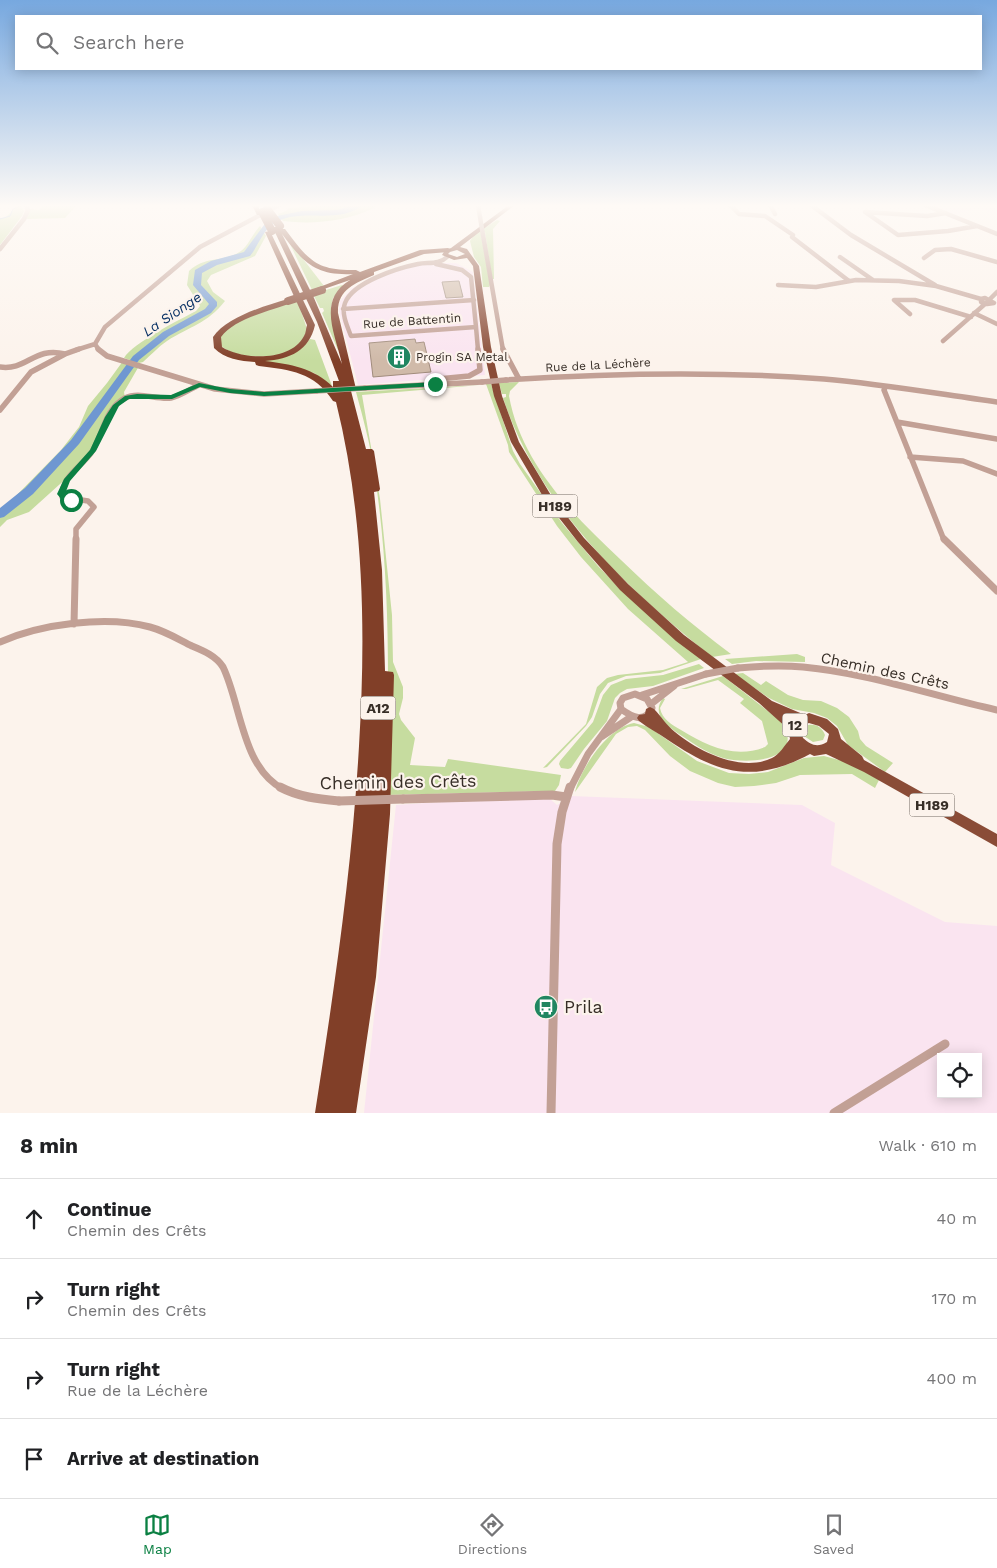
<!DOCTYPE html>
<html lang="en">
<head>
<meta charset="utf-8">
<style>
	:root { --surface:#fff; --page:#f6f6f6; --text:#202124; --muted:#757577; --line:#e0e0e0; --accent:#0b8043 }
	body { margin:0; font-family:"Work Sans",sans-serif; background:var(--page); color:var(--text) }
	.controls { position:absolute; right:15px; bottom:15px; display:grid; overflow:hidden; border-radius:0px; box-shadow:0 2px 12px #0003 }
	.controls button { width:45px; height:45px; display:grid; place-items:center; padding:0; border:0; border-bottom:1px solid var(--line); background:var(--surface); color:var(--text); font:25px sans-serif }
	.stop { position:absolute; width:15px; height:15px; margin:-11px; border:4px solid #0b8043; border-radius:50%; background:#fff }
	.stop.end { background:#0b8043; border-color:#fff; box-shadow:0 1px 5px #0008 }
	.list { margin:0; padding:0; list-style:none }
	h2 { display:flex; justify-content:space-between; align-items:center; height:65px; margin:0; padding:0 20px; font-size:21px }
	h2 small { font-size:16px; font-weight:400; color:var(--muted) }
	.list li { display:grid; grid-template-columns:32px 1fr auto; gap:15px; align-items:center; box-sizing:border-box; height:80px; padding:0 20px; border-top:1px solid var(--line) }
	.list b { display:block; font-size:19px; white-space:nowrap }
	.list p { margin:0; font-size:16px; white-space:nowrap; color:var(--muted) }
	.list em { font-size:16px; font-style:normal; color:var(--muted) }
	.icon { flex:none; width:28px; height:28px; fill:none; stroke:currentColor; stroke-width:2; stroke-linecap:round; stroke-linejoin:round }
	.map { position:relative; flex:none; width:997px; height:1113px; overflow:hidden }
	.search { position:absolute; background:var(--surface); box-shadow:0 2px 12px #0003; left:15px; right:15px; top:15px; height:55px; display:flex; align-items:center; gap:12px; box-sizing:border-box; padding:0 18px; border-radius:0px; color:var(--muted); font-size:19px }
	.sheet { height:385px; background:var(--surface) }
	nav { display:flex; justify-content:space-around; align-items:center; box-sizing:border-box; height:70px; border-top:1px solid var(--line); background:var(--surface); font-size:14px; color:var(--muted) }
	nav a { display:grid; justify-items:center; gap:2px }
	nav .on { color:var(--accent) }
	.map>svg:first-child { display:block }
</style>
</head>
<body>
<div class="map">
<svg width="997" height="1113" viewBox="0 0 997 1113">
	<rect width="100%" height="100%" fill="#fcf3ec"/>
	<path fill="#fae4f0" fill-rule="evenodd" d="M925,205H997V215L978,208L952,216Z
		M415,263H456L473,272L485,375L358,385L339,311L340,301L352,288Z
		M571,796L802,805L835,823L831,865L945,922L997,926V1113H364L396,805L470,800L550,799L557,805ZM941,1057H978V1094H941Z"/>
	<path fill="#c6dc9f" d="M44,205H77L65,218L24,219L29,209L39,210Z
		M339,205H376L374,208C346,221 314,225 283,221L278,214L286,211L289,208Z
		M17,206L22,207L24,211L22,216L0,245V218H5Z
		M497,220L500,221L493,229L494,279H492L485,232L481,234L490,285L489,287H483L481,267L474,257L470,241L475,234Z
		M260,226L266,236L255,256L211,275L207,281L213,292L225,301C207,324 190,326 167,341C158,347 151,355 143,362L139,363L124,358C133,343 179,320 196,311L200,306L187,285L189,271C206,255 224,263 241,251C249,245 253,233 260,226Z
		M289,242H290L324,286L312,290Z
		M342,285L344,286L333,298L331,308L341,350H338L322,313L324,311L323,308H320L313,294Z
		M297,299L307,329C306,332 305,337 303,340C286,369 199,356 223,332C241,314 273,308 297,299Z
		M310,339L315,340L332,386L314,373L245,360C267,359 294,355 310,339Z
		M123,361L139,366L124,392L125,398L116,405L95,447L70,475L29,512L7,520L0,527V509L8,504L61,450L79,427L88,406L107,383Z
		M519,382L510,391L509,396C521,463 573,515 621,560C656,594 692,625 731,654L712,657C625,587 539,506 503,398L506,397V394H502L499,383Z
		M486,384H491L513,451L520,464L562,523L598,566L620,589L701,659L660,673L626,676L608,683L600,694L592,717L586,726L547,767L543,768L586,724L597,687L607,678L618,675L663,670L688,662L628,609L581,557L557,526L509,452L508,445Z
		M480,385L362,395L380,499L392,615L393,662L403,687V698L399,714L401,720L415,738L410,765L445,767L448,759L455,760L561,775L559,785L555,791L386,795C389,686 391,577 374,470C370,443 363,418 356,392Z
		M797,654L805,657V662L756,661L732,664L725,659Z
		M699,664L704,668L653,686L627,689L620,693L615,698L607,721L584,749L571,768L568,769L561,768L559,764L560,761L593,722L603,695L611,685L626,679L663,675Z
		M743,673L761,685L766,681L788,695L803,700L821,701L837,708L849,717L858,731L860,739L866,746L893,763L885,772L848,745L837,726L827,718L814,713L792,709L769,698L734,674Z
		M723,676L782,722C806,761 748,765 723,758C706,753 691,742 676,732C664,723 652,713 663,698L665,699L660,708C662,719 672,725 681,730C707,746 735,759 765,747L768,744L762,721L740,703L744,699L718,680L686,689H681Z
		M634,723L649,727L697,761L729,773L749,774L768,772L804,758L824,756L850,763L879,780L875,788L852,774L800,775L776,783L754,786L735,787L718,783L690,771L670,756L645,730L637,726L628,727L616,734L575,792C581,768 607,728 634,723Z
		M808,725C816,724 822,727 825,735L823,740L813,742L804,736L803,728Z"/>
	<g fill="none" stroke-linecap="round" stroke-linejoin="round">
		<path stroke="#6f97d1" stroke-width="1" d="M0,219L10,216L13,209L23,205"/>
		<path fill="#6f97d1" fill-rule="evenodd" d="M354,205H363C337,226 299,206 273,224C262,232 258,246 250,256L217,265L202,273L201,285L217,302V306L211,313L169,336L139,360L79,444L33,494L4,517L0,518V508L25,488L71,440L133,356L163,332L205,309L209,304L193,285L195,270L211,261L244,252L264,225L277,216L302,211L337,210Z"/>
	</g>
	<path fill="#d0baa9" stroke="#a18c7c" d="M459,281L463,297L446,298L442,282Z
		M415,339L416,343L424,342L431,372L373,377L369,343Z"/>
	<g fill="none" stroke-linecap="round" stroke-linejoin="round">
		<path stroke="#c2a095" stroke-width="4.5" d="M478,205L480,217
			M730,205L739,214L765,216L793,235L792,237L849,281
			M770,205L775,214
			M811,205L851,235L935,285
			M925,205L997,234
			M946,213L927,216L865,212L898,235L948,231L977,226
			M483,235L503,350
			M0,249L24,219L28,210L26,205
			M840,257L873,280
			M924,258L935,250L951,249L997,262
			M436,264L462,270L471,277L476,327L351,336C347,326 341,313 345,303C353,282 398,268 418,264C428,262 439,265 447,257
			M778,285L816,287L856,280L899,281L936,286L981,299
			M985,298L994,303L987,304L981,302V299Z
			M990,299L997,292
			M343,309L474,300
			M974,313L997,324
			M910,314L894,300H915L971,317
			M476,327L478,350
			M943,341L985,304
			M95,344L105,327L200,247L279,205
			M95,344L99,350
			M76,350L95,344"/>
		<path stroke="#c2a095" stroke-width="5.5" d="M98,349L107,356L215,389L264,394L316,391
			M503,349L519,379
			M0,367C27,371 34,346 65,354
			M506,380C612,373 718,371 824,379C882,384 939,394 997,402
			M435,384L438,379L469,376L480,370L478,349
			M885,387L884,390L944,540
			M365,388L482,382
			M0,410L31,372L65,354L79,349
			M897,422L997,439
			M910,457L963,461L997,474
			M76,540V529L94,507L88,501L62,497C61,477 80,468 91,453C103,436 104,409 125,398C139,391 156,400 171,398C181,396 190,389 199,385"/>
		<path stroke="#c2a095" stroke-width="7" d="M944,539L997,591
			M74,624L76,539
			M0,642C41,624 106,615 150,627C165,631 178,639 192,646C204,651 216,656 223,667C241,704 242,768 283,789
			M738,668C760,666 781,665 803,667C869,673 933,696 997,710
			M635,694L647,699L652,708C645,724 632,717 621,709L620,703L623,698Z
			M642,695L706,674
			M651,704L674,686
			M601,737L631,717
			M570,789L588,754L621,709"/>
		<path stroke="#c2a095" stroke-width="9" d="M280,787C299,797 318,799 339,801
			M403,799L552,795L566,797
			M551,1113L557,844L562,812L570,787
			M834,1113L945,1044"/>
		<path fill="#8a4c37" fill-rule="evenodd" d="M509,205H515L460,247L467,249L479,266L491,347L502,396L519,442L552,497L584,538L628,584L684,635L772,701L805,715L809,713L827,719L838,729L841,739L862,756L864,760L997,834V847L864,772L826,754L814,756L810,754C754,784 718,774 668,740C658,733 648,728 639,721L637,718L639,715L645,714L646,709L650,707L654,709C661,716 667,726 675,732C698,751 741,773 772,758C779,755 785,745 790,739L788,729L759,703L676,641L620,590L578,542L545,500L511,442L494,396L483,347L473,266L467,258L454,260L442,255L445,250L451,248ZM457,250L465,254L457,257L448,254L450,252ZM809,723L819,726L829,734L827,742C817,748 811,745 803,738L800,729L803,725Z"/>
		<path fill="#813f28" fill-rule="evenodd" d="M252,205H258L261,215H257Z
			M274,227H278L280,229H285C308,259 315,271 356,270L360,272L420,250L448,248L452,250L448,252L424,254L374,272V275C355,283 337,290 338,313L356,389L351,391L366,449H372L374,451L380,489L379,491L374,492L382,570L385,671L393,672L394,675L390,814L376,977L356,1113H315C334,991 352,869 359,746C366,631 364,515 336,402L333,401C314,372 291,370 259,366L256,365L255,362C240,361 225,359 214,348L213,337C227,317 264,306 288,299H291V303C270,311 234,319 221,337L222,347C242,360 291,362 304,336C306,333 306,328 307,325L265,232L270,231L315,325C309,351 290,359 265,361C290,364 314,368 333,387V381H339L317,322L273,228ZM282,234C303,262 315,276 353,274L317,288L321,290L350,280C317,300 335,333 342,364L314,298Z"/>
		<path stroke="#c2a095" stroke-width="4.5" d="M480,217L483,235"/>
		<path stroke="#c2a095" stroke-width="5.5" d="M482,382L506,380
			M316,391L365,388"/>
		<path stroke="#c2a095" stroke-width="7" d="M706,674L738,668"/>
		<path stroke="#c2a095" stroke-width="9" d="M339,801L403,799"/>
		<path stroke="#813f28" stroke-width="8" d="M267,209L280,226
			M262,212L272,231
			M288,301L322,290"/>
	</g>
	<linearGradient id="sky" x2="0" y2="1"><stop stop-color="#77a8df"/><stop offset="0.57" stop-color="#fefaf6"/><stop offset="1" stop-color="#fefaf6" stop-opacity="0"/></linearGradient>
	<rect width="997" height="361" fill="url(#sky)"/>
	<path fill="#0b8043" d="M435,382L437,383V386L264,396L230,393L200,387L172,399H129L119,406L96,451L70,481L65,494L67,497L74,498V502L62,500L57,494L64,479L90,450L105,417L113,405L125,396L137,394L171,395L199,383L230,389L264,392Z"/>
	<defs>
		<g id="building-disc" transform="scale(1.25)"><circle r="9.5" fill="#208661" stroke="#fcf3ec"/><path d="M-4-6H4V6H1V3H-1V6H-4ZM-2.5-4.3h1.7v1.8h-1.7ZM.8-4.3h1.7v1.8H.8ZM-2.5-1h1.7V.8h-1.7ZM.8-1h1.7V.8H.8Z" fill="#fff"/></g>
		<g id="bus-disc" transform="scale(1.25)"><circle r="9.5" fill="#208661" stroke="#fcf3ec"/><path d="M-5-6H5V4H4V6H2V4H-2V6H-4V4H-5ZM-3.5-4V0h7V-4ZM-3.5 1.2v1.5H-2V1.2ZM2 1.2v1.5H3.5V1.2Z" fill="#fff"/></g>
	</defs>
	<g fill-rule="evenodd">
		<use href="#building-disc" x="399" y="357"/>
		<use href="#bus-disc" x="546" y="1007"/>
	</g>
	<g text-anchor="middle" stroke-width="4.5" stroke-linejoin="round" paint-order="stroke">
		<g font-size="12" fill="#372e27" stroke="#fcf3ec">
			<text transform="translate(412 321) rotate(-4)" y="4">Rue de Battentin</text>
			<text transform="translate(598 365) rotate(-3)" y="4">Rue de la Léchère</text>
		</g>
		<g font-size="12" fill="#372e27" stroke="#fcf3ec" text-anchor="start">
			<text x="416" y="361">Progin SA Metal</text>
		</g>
		<g font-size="14" font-style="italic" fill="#083165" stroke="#fcf3ec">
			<text transform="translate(172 314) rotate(-34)" y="5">La Sionge</text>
		</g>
		<g fill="#fcf3ec" stroke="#726962" stroke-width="1">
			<rect x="532.5" y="494.5" width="45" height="23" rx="4"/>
			<rect x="360.5" y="696.5" width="35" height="23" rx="4"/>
			<rect x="782.5" y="713.5" width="25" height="23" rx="4"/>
			<rect x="909.5" y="793.5" width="45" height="23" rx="4"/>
		</g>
		<g font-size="14" font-weight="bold" fill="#372e27">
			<text x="555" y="511">H189</text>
			<text x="378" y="713">A12</text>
			<text x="795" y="730">12</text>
			<text x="932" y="810">H189</text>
		</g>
		<g font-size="15" fill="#372e27" stroke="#fcf3ec">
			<text transform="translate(885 671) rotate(12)" y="5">Chemin des Crêts</text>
		</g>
		<g font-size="18" fill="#372e27" stroke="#fcf3ec">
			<text transform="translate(398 782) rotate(-1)" y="6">Chemin des Crêts</text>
		</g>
		<g font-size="18" fill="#372e27" stroke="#fcf3ec" text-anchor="start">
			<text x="564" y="1013">Prila</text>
		</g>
	</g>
</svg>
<div class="controls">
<button><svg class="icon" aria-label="locate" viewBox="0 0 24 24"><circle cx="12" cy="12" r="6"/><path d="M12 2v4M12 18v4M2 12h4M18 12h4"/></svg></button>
</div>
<div class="stop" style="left:71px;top:500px"></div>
<div class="stop end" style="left:435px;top:384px"></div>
<div class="search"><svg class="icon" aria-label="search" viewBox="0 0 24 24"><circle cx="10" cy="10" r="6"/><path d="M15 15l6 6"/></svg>Search here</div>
</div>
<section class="sheet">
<h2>8 min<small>Walk · 610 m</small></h2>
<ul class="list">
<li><svg class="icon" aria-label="ahead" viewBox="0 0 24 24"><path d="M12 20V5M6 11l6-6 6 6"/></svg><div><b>Continue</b><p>Chemin des Crêts</p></div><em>40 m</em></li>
<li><svg class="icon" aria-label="right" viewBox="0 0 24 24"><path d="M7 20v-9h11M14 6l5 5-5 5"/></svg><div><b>Turn right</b><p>Chemin des Crêts</p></div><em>170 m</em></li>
<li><svg class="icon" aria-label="right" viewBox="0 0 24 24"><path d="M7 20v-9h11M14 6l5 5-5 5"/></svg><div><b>Turn right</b><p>Rue de la Léchère</p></div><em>400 m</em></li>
<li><svg class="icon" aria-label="arrive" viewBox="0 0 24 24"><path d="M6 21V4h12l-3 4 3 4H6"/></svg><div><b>Arrive at destination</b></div></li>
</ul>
</section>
<nav>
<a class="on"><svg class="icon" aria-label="map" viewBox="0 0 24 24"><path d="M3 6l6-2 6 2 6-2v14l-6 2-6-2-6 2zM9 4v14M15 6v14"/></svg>Map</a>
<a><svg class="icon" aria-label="directions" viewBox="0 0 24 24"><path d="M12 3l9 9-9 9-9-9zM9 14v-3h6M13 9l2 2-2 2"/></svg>Directions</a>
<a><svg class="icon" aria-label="saved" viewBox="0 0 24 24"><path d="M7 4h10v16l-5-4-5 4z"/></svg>Saved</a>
</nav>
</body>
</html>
